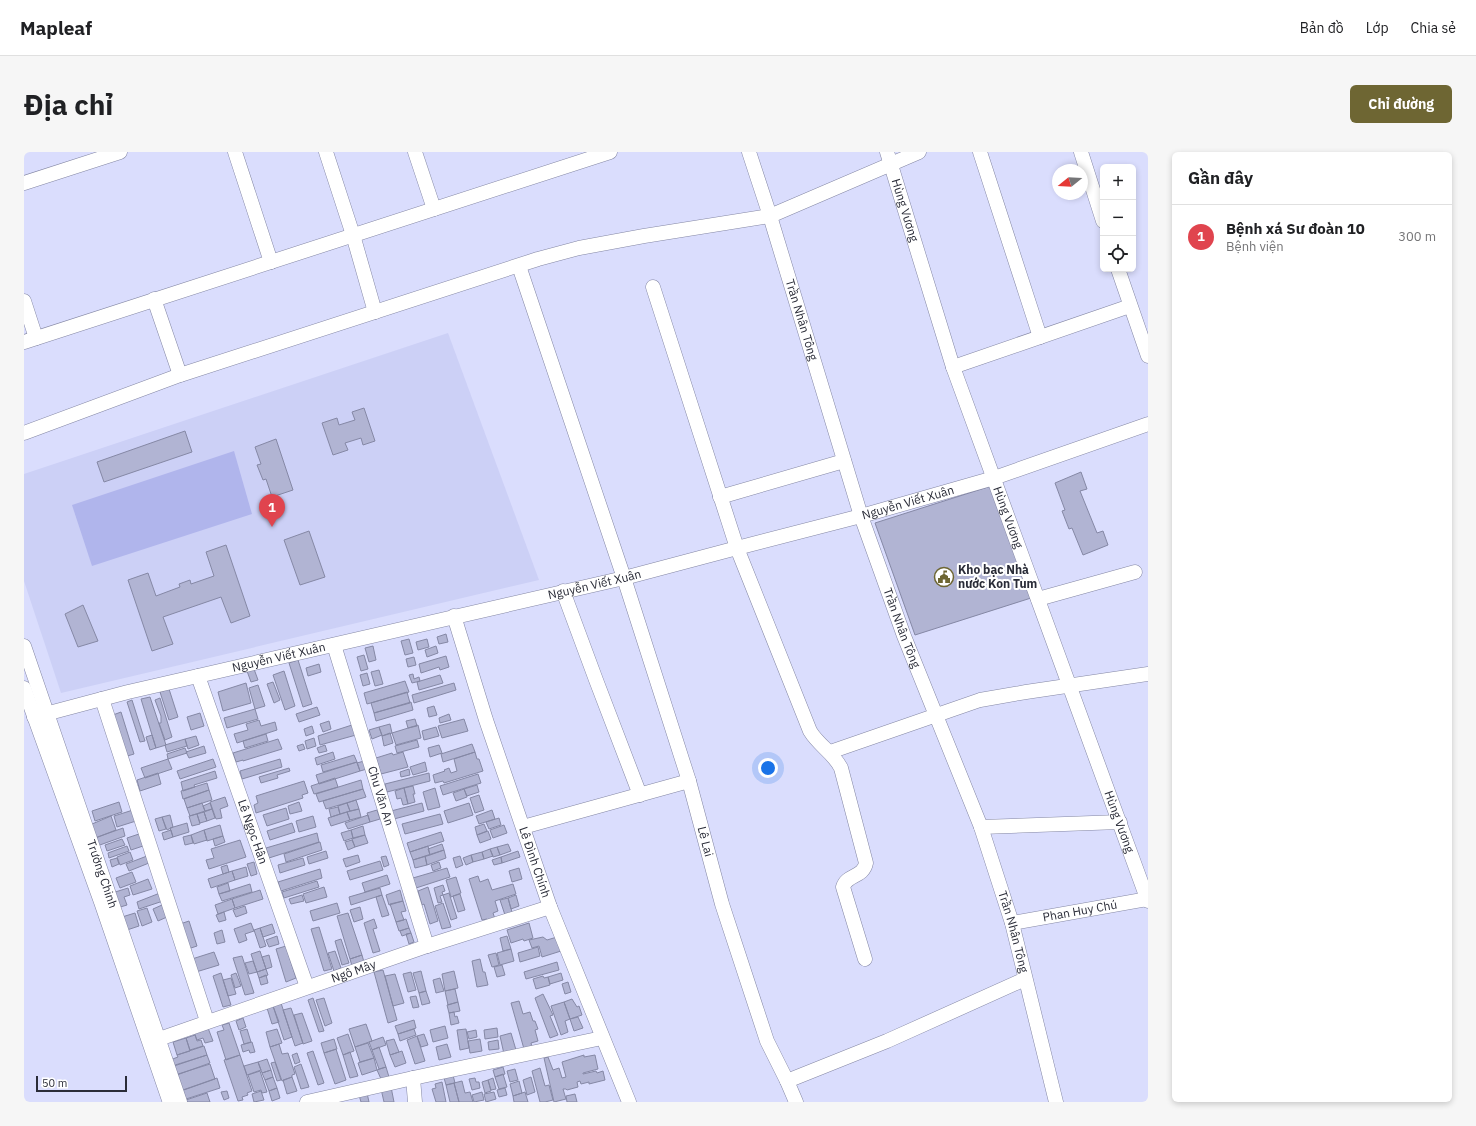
<!DOCTYPE html>
<html lang="vi">
<head>
<meta charset="utf-8">
<style>
	:root { --surface:#fff; --page:#f6f6f6; --text:#202124; --muted:#757577; --line:#e0e0e0; --accent:#6e6633 }
	body { margin:0; font-family:"IBM Plex Sans",sans-serif; background:var(--page); color:var(--text) }
	.controls { position:absolute; right:12px; top:12px; display:grid; overflow:hidden; border-radius:6px; box-shadow:0 2px 6px #0003 }
	.controls button { width:36px; height:36px; display:grid; place-items:center; padding:0; border:0; border-bottom:1px solid var(--line); background:var(--surface); color:var(--text); font:20px sans-serif }
	.compass { position:absolute; left:1028px; top:12px; width:36px; height:36px; border-radius:50%; background:var(--surface); box-shadow:0 2px 6px #0003; rotate:252deg }
	.scale { position:absolute; left:12px; bottom:10px; width:91px; box-sizing:border-box; padding-left:4px; border:2px solid #2a2c38; border-top:0; font-size:11px; line-height:14px; white-space:nowrap; color:#2a2c38; -webkit-text-stroke:3px #fff; paint-order:stroke }
	.you { position:absolute; left:744px; top:616px; width:14px; height:14px; margin:-10px; border:3px solid #fff; border-radius:50%; background:#1a73e8; box-shadow:0 0 0 6px #1a73e833 }
	.badge { display:grid; place-items:center; width:26px; height:26px; border-radius:50%; background:var(--accent); color:#fff; font-size:13px; font-weight:700 }
	.pin { position:absolute; translate:-50% -33px; filter:drop-shadow(0 1px 2px #0008) }
	.pin::after { content:''; position:absolute; top:21px; width:14px; height:12px; background:inherit; clip-path:polygon(0 0,100% 0,50% 100%) }
	.list { margin:0; padding:0; list-style:none }
	h2 { display:flex; justify-content:space-between; align-items:center; height:52px; margin:0; padding:0 16px; font-size:17px }
	h2 small { font-size:13px; font-weight:400; color:var(--muted) }
	.list li { display:grid; grid-template-columns:26px 1fr auto; gap:12px; align-items:center; box-sizing:border-box; height:64px; padding:0 16px; border-top:1px solid var(--line) }
	.list b { display:block; font-size:15px; white-space:nowrap }
	.list p { margin:0; font-size:13px; white-space:nowrap; color:var(--muted) }
	.list em { font-size:13px; font-style:normal; color:var(--muted) }
	.icon { flex:none; width:22px; height:22px; fill:none; stroke:currentColor; stroke-width:2; stroke-linecap:round; stroke-linejoin:round }
	.map { position:relative; flex:none; width:1124px; height:950px; overflow:hidden; border-radius:6px }
	header { display:flex; align-items:center; gap:24px; box-sizing:border-box; height:56px; padding:0 20px; background:var(--surface); border-bottom:1px solid var(--line) }
	header strong { font-size:19px }
	nav { display:flex; gap:22px; margin-inline-start:auto; font-size:14px }
	.intro { display:flex; align-items:center; justify-content:space-between; box-sizing:border-box; height:96px; padding:0 24px }
	h1 { margin:0; font-size:28px }
	.button { padding:10px 18px; border-radius:6px; background:var(--accent); color:#fff; font-size:14px; font-weight:700 }
	main { display:flex; gap:24px; padding:0 24px }
	aside { flex:1; background:var(--surface); border-radius:6px; box-shadow:0 2px 6px #0003 }
	.map>svg:first-child { display:block }
</style>
</head>
<body>
<header>
<strong>Mapleaf</strong>
<nav><a>Bản đồ</a><a>Lớp</a><a>Chia sẻ</a></nav>
</header>
<div class="intro"><h1>Địa chỉ</h1><a class="button">Chỉ đường</a></div>
<main>
<div class="map">
<svg width="1124" height="950" viewBox="0 0 1124 950">
	<rect width="100%" height="100%" fill="#daddfd"/>
	<path fill="#ccd0f6" d="M424,181L515,428L37,541L0,429V322Z"/>
	<path fill="#b0b5ec" d="M210,299L228,362L68,414L48,353Z"/>
	<path fill="#b1b4d3" stroke="#8588a5" d="M340,256L351,289L339,293L337,286L321,291L324,298L309,303L298,271L313,266L315,273L331,268L328,260Z
		M161,279L168,300L80,330L73,310Z
		M252,287L269,338L248,345L242,327L239,328L233,313L237,312L231,295Z
		M1057,320L1063,337L1056,339L1073,381L1079,379L1084,393L1059,403L1048,376L1045,377L1038,359L1041,358L1031,331Z
		M967,334L1007,446L891,483L851,371Z
		M285,379L301,425L276,433L260,388Z
		M202,393L226,464L207,471L197,445L139,465L149,492L128,499L104,428L124,421L132,444L156,435L155,432L166,428L167,432L190,424L182,400Z
		M59,453L74,489L54,495L41,462Z
		M422,482L424,490L415,492L413,485Z
		M385,487L389,501L381,503L377,489Z
		M403,487L405,495L394,498L392,490Z
		M349,494L352,508L345,510L341,496Z
		M412,494L414,501L403,505L401,498Z
		M340,503L344,517L337,519L333,505Z
		M422,504L425,515L416,518L415,515L397,521L395,512Z
		M390,505L392,513L384,515L382,507Z
		M274,508L288,552L279,555L265,511Z
		M295,512L297,520L284,524L282,516Z
		M230,517L234,528L227,530L223,519Z
		M355,518L359,532L351,534L347,520Z
		M260,519L271,554L261,558L249,523Z
		M343,521L346,532L339,534L336,523Z
		M389,522L390,527L395,525L396,529L388,531L385,523Z
		M416,523L419,531L395,538L393,530Z
		M381,529L385,540L343,552L340,541Z
		M249,530L256,548L250,551L243,532Z
		M222,531L227,551L199,559L194,540Z
		M430,531L432,538L390,551L388,543Z
		M234,533L241,554L231,557L225,536Z
		M145,537L154,565L145,568L136,540Z
		M383,540L386,551L350,561L347,551Z
		M126,545L142,593L132,596L117,547Z
		M136,546L148,585L141,588L135,571H137V564L131,548Z
		M108,548L121,589L116,590L103,550Z
		M387,550L389,558L352,569L350,561Z
		M410,554L413,563L405,565L403,556Z
		M293,555L296,563L275,570L272,562Z
		M231,557L234,567L203,576L200,566Z
		M97,560L110,602L100,605L89,563Z
		M176,561L180,574L167,578L163,565Z
		M425,562L427,568L416,571L415,566Z
		M391,567L393,574L384,576L382,569Z
		M440,567L444,579L418,586L414,574Z
		M235,568L237,574L251,570L253,578L213,591L210,582L224,578L222,572Z
		M305,569L307,577L299,580L296,572Z
		M366,572L368,581L358,584L355,575Z
		M328,573L332,583L296,593L294,584Z
		M394,573L397,586L372,593L368,581Z
		M288,574L290,581L282,584L280,577Z
		M355,575L358,583L348,587L345,578Z
		M412,575L415,584L400,588L398,579Z
		M366,581L369,591L360,594L358,584Z
		M242,582L244,589L221,596L219,589Z
		M128,583L132,596L126,598L122,585Z
		M172,584L175,593L164,597L161,587Z
		M290,586L292,594L283,597L281,589Z
		M161,587L163,594L143,600L141,593Z
		M254,587L258,597L219,609V608L212,610L209,601Z
		M393,588L395,595L373,601L371,594Z
		M279,592L281,597L275,599L273,594Z
		M448,592L451,600L419,610L417,602Z
		M301,593L303,599L295,601L293,596Z
		M415,593L418,601L406,605L404,596Z
		M180,594L182,601L165,606L162,600Z
		M161,596L163,601L144,607L143,602Z
		M309,600L311,607L293,613L291,606Z
		M379,600L384,615L357,622L352,606L368,601L369,603Z
		M451,600L453,607H455L459,619L420,631L419,629L411,631L409,623L421,619L420,618L425,616L427,621L433,619L430,607Z
		M330,603L333,610L299,620L297,613Z
		M144,607L148,617L121,626L117,616Z
		M189,607L192,615L156,627L153,619Z
		M256,607L258,615L218,627L216,619Z
		M340,609L343,617L336,619L333,611Z
		M333,610L336,619L295,632L292,623Z
		M401,610L403,619L389,623L386,615Z
		M265,616L266,619L253,623L254,626L237,631L235,625Z
		M385,617L386,623L377,625L376,620Z
		M191,619L193,626L170,633L171,635L159,639L157,630Z
		M134,621L137,632L116,639L113,628Z
		M405,621L406,629L363,640L361,632Z
		M454,622L457,631L419,643L416,634Z
		M311,626L314,635L290,642L287,634Z
		M337,628L339,637L295,650L292,642Z
		M280,629L284,641L278,643L279,646L232,661L230,653L234,651L232,644Z
		M183,631L185,638L159,647L157,639Z
		M453,633L455,640L443,644L440,637Z
		M389,634L391,642H389L391,650L384,652L380,636Z
		M380,636L384,652L379,653L377,646L373,647L371,639Z
		M411,636L416,655L404,658L399,640Z
		M339,637L342,645L302,657L299,649Z
		M440,637L443,645L432,649L429,641Z
		M185,638L188,648L163,656L160,647Z
		M455,643L460,658L451,661L446,646Z
		M201,645L204,654L196,657L198,666L192,667L186,650Z
		M332,648L335,657L326,659L323,651Z
		M95,650L98,660L71,669L68,659Z
		M275,650L278,659L266,662L264,654Z
		M178,651L181,659L166,664L163,656Z
		M186,651L188,657L181,659L179,654Z
		M323,651L326,659L316,662L314,654Z
		M398,651L400,659L370,667L367,659Z
		M445,651L449,663L424,671L420,659Z
		M314,655L316,662L307,665L305,657Z
		M262,656L265,667L243,674L239,663Z
		M188,657L191,666L183,669L180,660Z
		M335,657L337,665L326,668L323,660Z
		M109,658L112,669L93,675L90,664Z
		M353,658L356,667L346,670L343,661Z
		M468,658L471,667L455,672L452,664Z
		M180,660L183,669L176,671L173,662Z
		M323,660L326,668L307,674L304,666Z
		M173,662L176,672L168,674L165,664Z
		M416,662L419,672L381,682L378,672Z
		M146,663L149,675L143,678L138,665Z
		M344,663L346,670L324,677L321,671Z
		M87,664L92,678L66,688L61,675Z
		M289,664L292,675L275,680L272,669Z
		M138,665L142,677L135,679L131,667Z
		M475,666L477,673L465,677L462,670Z
		M163,671L165,680L149,685L146,676Z
		M268,671L271,680L246,688L243,679Z
		M460,672L463,679L453,683L451,675Z
		M196,673L199,684L183,689L180,678Z
		M480,673L483,681L469,686L466,678Z
		M339,674L341,683L329,686L327,678Z
		M99,676L101,684L73,694L71,686Z
		M147,678L149,685L140,688L138,681Z
		M180,678L183,688L170,692L167,683Z
		M327,678L329,686L320,689L317,681Z
		M464,679L467,687L456,691L453,683Z
		M417,680L420,689L386,700L383,691Z
		M293,681L295,690L245,706L242,696Z
		M115,682L119,694L107,698L103,686Z
		M167,683L169,691L161,693L159,685Z
		M341,683L344,691L331,695L328,687Z
		M199,684L201,690L191,694L189,687Z
		M98,687L101,693L83,699L81,693Z
		M216,688L222,705L185,717L182,708L190,706L187,697Z
		M328,688L331,695L324,698L321,690Z
		M296,690L298,698L262,710L260,702Z
		M418,692L420,698L406,703L404,697Z
		M484,692L487,699L476,703L473,695Z
		M103,694L105,699L85,706L84,701Z
		M404,694L406,703L389,708L386,700Z
		M473,695L476,703L469,705L466,697Z
		M466,697L469,704L460,707L458,700Z
		M420,698L422,706L403,713L401,704Z
		M302,699L304,706L285,712L283,705Z
		M494,699L496,705L478,711L477,705Z
		M106,700L109,708L96,713L93,705Z
		M458,700L460,707L449,710L447,703Z
		M334,703L336,710L322,715L319,707Z
		M447,703L449,710L442,713L439,706Z
		M123,704L125,711L105,719L102,712Z
		M362,704L365,713L360,715L357,705Z
		M401,704L403,713L391,716L389,708Z
		M436,704L439,713L432,716L429,706Z
		M477,705L478,711L470,713L468,708Z
		M93,706L95,712L88,715L86,708Z
		M279,706L281,713L256,721L254,713Z
		M356,709L359,718L326,728L323,719Z
		M230,710L233,722L227,724L223,712Z
		M415,710L417,716L409,719L407,713Z
		M203,713L205,720L199,722L197,715Z
		M222,715L224,724L211,728L208,719Z
		M423,716L426,725L392,736L389,726Z
		M495,716L498,727L488,730L485,719Z
		M296,717L298,726L257,739L254,730Z
		M208,719L211,728L187,736L184,727Z
		M108,720L112,730L96,736L92,726Z
		M363,723L366,732L341,740L338,731Z
		M454,724L456,730L464,727L468,738L489,732L492,742L471,749L474,759L469,761L471,767L464,770L463,767L458,768L445,727Z
		M432,725L437,741L427,745L422,728Z
		M124,727L128,737L109,743L106,734Z
		M293,729L295,735L260,746L258,740Z
		M204,731L206,739L195,742L193,735Z
		M226,732L228,740L198,749L195,742Z
		M419,733L421,739L418,740L419,743L416,744L418,750L414,751L410,736Z
		M300,735L303,745L282,751L279,742Z
		M404,735L414,769L406,772L400,752L398,753L394,739Z
		M104,736L106,743L100,745L103,753L93,756L88,741Z
		M356,736L358,743L327,753L325,745Z
		M236,738L239,747L211,756L208,747Z
		M376,738L379,749L365,753L362,743Z
		M136,741L139,749L115,757L113,750Z
		M425,741L433,766L427,768L419,743Z
		M436,742L441,758L434,760L429,744Z
		M278,743L280,749L267,752L265,747Z
		M358,743L365,763L358,765L352,745Z
		M492,743L495,754L487,757L484,746Z
		M484,746L488,760L481,763L476,748Z
		M208,747L211,756L194,762L191,753Z
		M379,749L382,759L377,760L380,768L372,770L366,752Z
		M313,751L316,761L289,769L286,759Z
		M419,751L427,775L418,777L411,754Z
		M138,753L143,765L134,769L129,757Z
		M221,754L223,761L212,765L209,758Z
		M336,755L339,767L330,770L326,758Z
		M123,756L128,770L118,774L113,759Z
		M200,760L202,768L195,770L192,763Z
		M111,761L115,774L103,778L98,765Z
		M324,761L338,803L326,807L313,764Z
		M350,767L353,776L349,777L356,799L349,801L340,771Z
		M382,767L385,776L375,779L372,770Z
		M165,769L173,794L164,797L156,772Z
		M227,771L230,779L221,782L223,788L215,791L210,777Z
		M505,771L509,786L500,789L499,787L487,791L483,778Z
		M248,772L251,781L239,785L236,776Z
		M295,775L308,817L300,819L287,777Z
		M236,776L242,794L236,796L230,778Z
		M385,776L387,781L378,784L376,779Z
		M198,778L201,790L193,792L190,781Z
		M387,781L390,790L385,792L382,782Z
		M253,784L255,792L245,795L242,788Z
		M483,784L487,797L479,799L476,786Z
		M519,785L523,788L533,785L537,799L518,805L515,794L508,796L505,788Z
		M317,787L325,811L318,813L311,789Z
		M262,794L272,826L262,830L252,797Z
		M514,795L516,804L496,810L494,801Z
		M487,797L490,809L476,813L473,801Z
		M236,799L242,817L233,820L227,802Z
		M311,799L317,816L310,819L304,801Z
		M190,800L195,813L172,820L168,807Z
		M472,801L475,813L468,815L464,803Z
		M245,803L248,815L242,817L238,805Z
		M338,803L340,810L328,814L326,807Z
		M218,804L230,841L221,843L209,806Z
		M456,807L459,820H461L464,833L453,835L448,809Z
		M229,809L233,820L225,822L221,811Z
		M533,810L535,818L502,827L500,820Z
		M478,813L481,823L473,825L470,815Z
		M242,817L244,823L235,826L233,820Z
		M359,818L373,868L364,871L350,820Z
		M397,819L402,839L395,841L389,821Z
		M430,819L434,836L421,839L418,822Z
		M387,820L392,838L384,840L379,822Z
		M197,821L207,853L199,855L189,824Z
		M212,821L217,834L211,836L207,823Z
		M537,821L539,828L526,832L524,825Z
		M371,822L380,851L369,854L361,824Z
		M242,823L244,831L237,833L235,826Z
		M519,824L520,826L524,825L526,833L512,837L509,827Z
		M207,826L212,842L204,844L199,828Z
		M416,826L420,839L412,841L409,828Z
		M544,830L547,840L541,842L538,832Z
		M431,837L434,850L424,853L421,839Z
		M402,839L406,851L398,853L395,841Z
		M519,842L529,863L526,864L534,883L526,886L511,846Z
		M392,844L395,855L389,856L386,845Z
		M289,846L300,879L295,880L284,848Z
		M300,846L308,871L301,874L292,848Z
		M548,847L553,855L555,854L558,863L546,867L540,850Z
		M495,849L499,862L506,860L509,869H511L514,877L511,878L514,889L507,891L508,895L500,897L487,851Z
		M434,850L436,859L425,861L423,853Z
		M540,850L546,867L541,869L544,880L537,883L527,854Z
		M257,851L268,885L260,888L249,854Z
		M249,854L255,870L248,872L243,856Z
		M267,856L279,891L271,894L259,858Z
		M430,860L431,865L433,864L435,871L427,873L425,861Z
		M278,861L288,889L279,892L270,863Z
		M554,865L559,876L550,879L546,867Z
		M219,866L222,875L215,878L212,869Z
		M390,868L392,876L374,882L371,874Z
		M205,871L216,903L202,908L193,880L200,878L198,873Z
		M342,872L348,889L331,895L325,877Z
		M421,874L424,886L409,890L406,878Z
		M184,876L189,889L181,891L179,886L173,888L170,880Z
		M473,876L474,885L461,887L460,878Z
		M223,877L227,890L220,892L216,879Z
		M253,877L258,891L246,895L242,880Z
		M390,877L392,883L376,889L374,882Z
		M442,877L445,896L436,898L433,878Z
		M452,878L453,885L445,887L443,880Z
		M487,881L492,898L480,902L476,884Z
		M324,882L330,899L319,903L313,886Z
		M400,882L404,893L397,895L393,884Z
		M171,883L173,889L177,888L179,894L166,898L162,886Z
		M393,884L401,909L391,912L383,888Z
		M359,885L362,893L348,898L345,890Z
		M162,886L166,899L153,903L149,890Z
		M310,887L313,897L300,901L297,891Z
		M370,887L375,900L366,903L362,889Z
		M456,887L458,899L446,901L444,889Z
		M474,888L475,897L465,898L464,890Z
		M228,890L231,900L226,901L225,898L219,900L217,893Z
		M344,891L350,906L336,910L331,895Z
		M255,892L258,902L264,901L271,922L268,923V925L258,929L246,895Z
		M423,892L427,905L415,908L412,895Z
		M180,894L183,903L148,914L146,908L154,905L153,903Z
		M355,895L362,915L355,917L348,898Z
		M312,897L322,928L311,932L300,901Z
		M289,899L300,931L294,933L283,901Z
		M378,899L382,911L371,915L366,903Z
		M326,900L334,924L326,926L319,903Z
		M273,901L276,910L271,912L268,903Z
		M183,903L186,911L150,924L147,915Z
		M216,903L228,939L223,941L224,943L218,945L219,948L214,949L200,908Z
		M560,903V905L571,903L574,917L559,921V922L572,919L573,921L579,919L581,928L565,932V930L557,932L556,929L553,930L554,935L543,938L542,937H539L542,947L530,950L520,906L524,905L529,918L535,916L538,926L542,925L538,910Z
		M350,906L353,918L338,923L334,911Z
		M243,907L247,918L238,921L234,910Z
		M234,910L237,918L223,923L220,914Z
		M251,910L257,928L253,929L247,911Z
		M186,912L191,927L157,939L151,923Z
		M277,912L285,935L277,937L270,915Z
		M362,915L365,925L357,927L353,918Z
		M479,915L481,922L471,925L469,918Z
		M516,916L521,934L525,933L529,948L521,950H516L508,919Z
		M491,917L494,928L486,930L483,919Z
		M247,918L249,925L241,928L238,921Z
		M236,919L243,940L238,941L237,938L230,940L224,923Z
		M479,922L483,935L475,937L471,925Z
		M429,923L431,931L422,933L420,926Z
		M249,925L253,936L245,939L241,928Z
		M268,925L273,939L263,942L259,928Z
		M507,925L511,940L503,943L499,928Z
		M193,926L196,936L159,948L156,939Z
		M451,926L452,930H455L456,936L448,938L445,927Z
		M469,926L472,937L467,938L464,928Z
		M464,928L467,939L461,941L458,930Z
		M438,929L441,941L446,940L449,950H435L430,931Z
		M495,929L498,941L489,944L486,932Z
		M418,930L422,950H412L408,937L412,936L411,932Z
		M430,931L435,950H426L422,933Z
		M367,935L370,950H360L357,937Z
		M253,936L256,946L248,949L245,939Z
		M481,936L483,943L475,945L473,938Z
		M203,939L205,946L200,948L197,940Z
		M237,939L240,948L230,950L228,942Z
		M458,940L460,948L450,950L448,943Z
		M470,940L472,947L462,950L460,942Z
		M501,940L504,950H490L489,944Z
		M183,941L186,950H159V949Z
		M343,941L345,950H337L335,943Z
		M551,942L553,950H543L542,944Z"/>
	<g fill="none" stroke-linecap="round" stroke-linejoin="round">
		<g stroke="#8487a4" stroke-width="15">
			<g id="minor">
				<path d="M211,0L247,110"/>
				<path d="M302,0L329,83L351,160"/>
				<path d="M391,0L410,57"/>
				<path id="s1" d="M725,0L746,64L837,364L880,484L957,675L988,771L1032,950"/>
				<path id="s2" d="M863,0L929,215L1124,749"/>
				<path d="M956,0L1016,185"/>
				<path d="M1057,0L1079,69"/>
				<path d="M0,31L96,0"/>
				<path id="s3" d="M495,114L600,426L665,629L698,752L743,889L763,929L772,950"/>
				<path d="M1094,117L1124,204"/>
				<path d="M629,135L713,396L786,579C795,594 809,600 817,616L842,711C839,726 823,722 819,735L841,807"/>
				<path d="M130,147L156,223"/>
				<path d="M0,149L12,186"/>
				<path d="M0,190L586,0"/>
				<path d="M929,215L1106,154"/>
				<path d="M0,281L156,223L514,107L555,96L620,84L746,64L895,0"/>
				<path d="M696,345L820,309"/>
				<path d="M539,439L572,528L616,643"/>
				<path d="M1014,447L1111,420"/>
				<path id="s4" d="M430,464L462,568L526,755L605,950"/>
				<path id="s5" d="M310,493L403,794"/>
				<path id="s6" d="M0,494L156,950"/>
				<path id="s7" d="M174,524L283,835"/>
				<path d="M0,536L77,750L145,948"/>
				<path d="M78,547L183,869"/>
				<path id="s8" d="M10,565L104,540L600,426L713,396L837,364L970,326L1124,272"/>
				<path d="M806,600L956,548L1002,540L1124,522"/>
				<path d="M499,675L665,629"/>
				<path d="M957,675L1096,670"/>
				<path id="s9" d="M988,771L1124,747"/>
				<path id="s10" d="M135,887L403,794L526,755"/>
				<path d="M389,926L391,950"/>
				<path d="M763,929L863,889L1001,827"/>
				<path d="M283,950L389,926L578,886"/>
			</g>
		</g>
		<use href="#minor" stroke="#fff" stroke-width="14"/>
	</g>
	<defs>
		<g id="civic-ring" transform="scale(1)"><circle r="9.5" fill="#fff" stroke="#6e6633" stroke-width="1.5"/><path d="M-.6-6.5H3V-4.5H.6V-3L4-1V1h2V6H-6V1h2V-1L-.6-3ZM-1.2 2.5V6h2.4V2.5Z" fill="#6e6633"/></g>
	</defs>
	<g fill-rule="evenodd">
		<use href="#civic-ring" x="920" y="425"/>
	</g>
	<g text-anchor="middle" stroke-width="4" stroke-linejoin="round" paint-order="stroke">
		<g font-size="12" fill="#2a2c38" stroke="#fff">
			<text dy="4" stroke="none"><textPath href="#s2" startOffset="61">Hùng Vương</textPath></text>
			<text dy="4" stroke="none"><textPath href="#s1" startOffset="176">Trần Nhân Tông</textPath></text>
			<text dy="4" stroke="none"><textPath href="#s8" startOffset="900">Nguyễn Viết Xuân</textPath></text>
			<text dy="4" stroke="none"><textPath href="#s2" startOffset="385">Hùng Vương</textPath></text>
			<text dy="4" stroke="none"><textPath href="#s8" startOffset="576">Nguyễn Viết Xuân</textPath></text>
			<text dy="4" stroke="none"><textPath href="#s1" startOffset="500">Trần Nhân Tông</textPath></text>
			<text dy="4" stroke="none"><textPath href="#s8" startOffset="252">Nguyễn Viết Xuân</textPath></text>
			<text dy="4" stroke="none"><textPath href="#s5" startOffset="158">Chu Văn An</textPath></text>
			<text dy="4" stroke="none"><textPath href="#s2" startOffset="709">Hùng Vương</textPath></text>
			<text dy="4" stroke="none"><textPath href="#s7" startOffset="165">Lê Ngọc Hân</textPath></text>
			<text dy="4" stroke="none"><textPath href="#s3" startOffset="605">Lê Lai</textPath></text>
			<text dy="4" stroke="none"><textPath href="#s4" startOffset="259">Lê Đình Chính</textPath></text>
			<text dy="4" stroke="none"><textPath href="#s6" startOffset="241">Trường Chinh</textPath></text>
			<text dy="4" stroke="none"><textPath href="#s9" startOffset="69">Phan Huy Chú</textPath></text>
			<text dy="4" stroke="none"><textPath href="#s1" startOffset="824">Trần Nhân Tông</textPath></text>
			<text dy="4" stroke="none"><textPath href="#s10" startOffset="206">Ngô Mây</textPath></text>
		</g>
		<g font-size="12" font-weight="bold" fill="#2a2c38" stroke="#fff" text-anchor="start">
			<text x="934" y="422">Kho bạc Nhà<tspan x="934" dy="14">nước Kon Tum</tspan></text>
		</g>
	</g>
</svg>
<div class="controls">
<button>+</button>
<button>−</button>
<button><svg class="icon" aria-label="locate" viewBox="0 0 24 24"><circle cx="12" cy="12" r="6"/><path d="M12 2v4M12 18v4M2 12h4M18 12h4"/></svg></button>
</div>
<svg class="compass" viewBox="-18 -18 36 36"><path d="M0-13l5 13h-10z" fill="#e53935"/><path d="M0 13l5-13h-10z" fill="#757577"/></svg>
<div class="scale">50 m</div>
<div class="you"></div>
<div class="pin badge" style="left:248px;top:375px;background:#e0444e">1</div>
</div>
<aside>
<h2>Gần đây<small></small></h2>
<ul class="list">
<li><span class="badge" style="background:#e0444e">1</span><div><b>Bệnh xá Sư đoàn 10</b><p>Bệnh viện</p></div><em>300 m</em></li>
</ul>
</aside>
</main>
</body>
</html>
